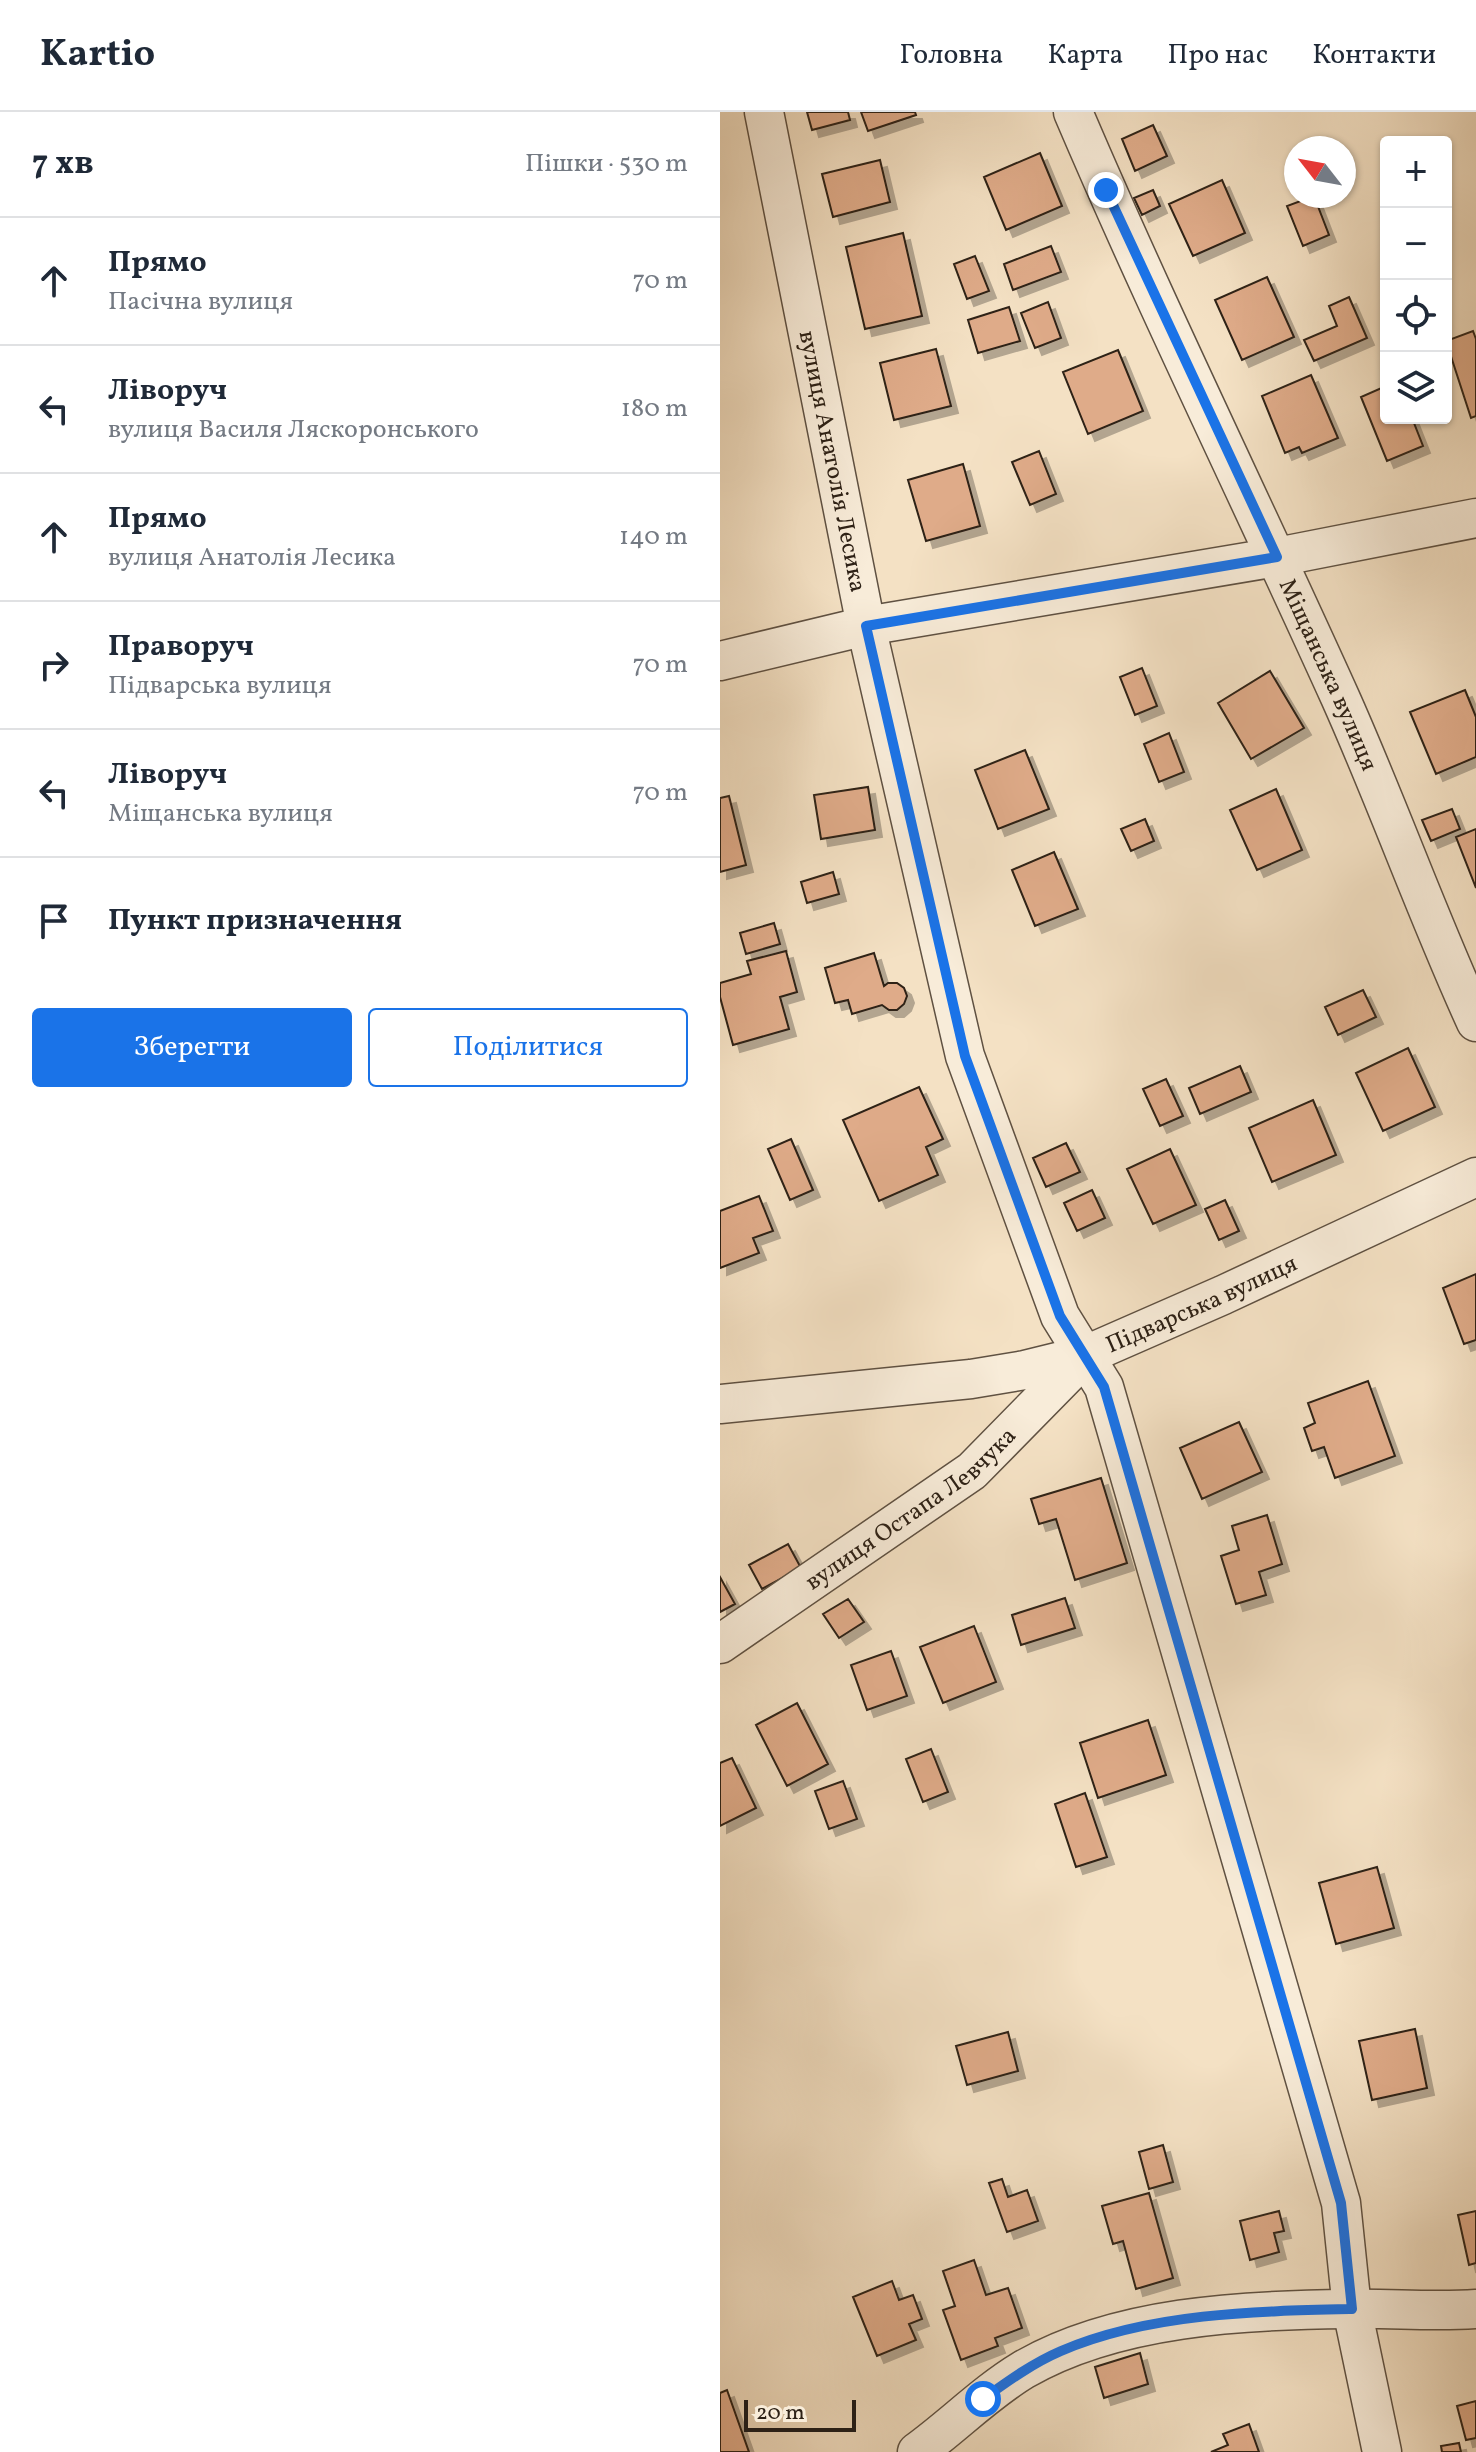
<!DOCTYPE html>
<html lang="uk">
<head>
<meta charset="utf-8">
<style>
	:root { --surface:#fff; --page:#f2f2f3; --text:#1f2937; --muted:#747a83; --line:#e0e1e3; --accent:#1a73e8 }
	body { margin:0; font-family:Vollkorn,serif; background:var(--page); color:var(--text) }
	.controls { position:absolute; right:24px; top:24px; display:grid; overflow:hidden; border-radius:8px; box-shadow:0 2px 6px #0004 }
	.controls button { width:72px; height:72px; display:grid; place-items:center; padding:0; border:0; border-bottom:2px solid var(--line); background:var(--surface); color:var(--text); font:40px sans-serif }
	.compass { position:absolute; left:564px; top:24px; width:72px; height:72px; border-radius:50%; background:var(--surface); box-shadow:0 2px 6px #0004; rotate:301deg }
	.scale { position:absolute; left:24px; bottom:20px; width:112px; box-sizing:border-box; padding-left:8px; border:4px solid #2d2116; border-top:0; font-size:22px; line-height:28px; white-space:nowrap; color:#2d2116; -webkit-text-stroke:6px #f8ecd9; paint-order:stroke }
	.stop { position:absolute; width:24px; height:24px; margin:-18px; border:6px solid #1a73e8; border-radius:50%; background:#fff }
	.stop.end { background:#1a73e8; border-color:#fff; box-shadow:0 2px 8px #0008 }
	.list { margin:0; padding:0; list-style:none }
	h2 { display:flex; justify-content:space-between; align-items:center; height:104px; margin:0; padding:0 32px; font-size:34px }
	h2 small { font-size:26px; font-weight:400; color:var(--muted) }
	.list li { display:grid; grid-template-columns:52px 1fr auto; gap:24px; align-items:center; box-sizing:border-box; height:128px; padding:0 32px; border-top:2px solid var(--line) }
	.list b { display:block; font-size:30px; white-space:nowrap }
	.list p { margin:0; font-size:26px; white-space:nowrap; color:var(--muted) }
	.list em { font-size:26px; font-style:normal; color:var(--muted) }
	.actions { display:flex; gap:16px; padding:24px 32px }
	.actions a { flex:1; padding:18px 0; border:2px solid var(--accent); border-radius:8px; text-align:center; font-size:28px; color:var(--accent) }
	.actions .main { background:var(--accent); color:#fff }
	.icon { flex:none; width:44px; height:44px; fill:none; stroke:currentColor; stroke-width:2; stroke-linecap:round; stroke-linejoin:round }
	.map { position:relative; flex:none; width:756px; height:2340px; overflow:hidden }
	header { display:flex; align-items:center; gap:48px; box-sizing:border-box; height:112px; padding:0 40px; background:var(--surface); border-bottom:2px solid var(--line) }
	header strong { font-size:38px }
	nav { display:flex; gap:44px; margin-inline-start:auto; font-size:28px }
	main { display:flex }
	aside { flex:1; background:var(--surface) }
	.map>svg:first-child { display:block }
</style>
</head>
<body>
<header>
<strong>Kartio</strong>
<nav><a>Головна</a><a>Карта</a><a>Про нас</a><a>Контакти</a></nav>
</header>
<main>
<aside>
<h2>7 хв<small>Пішки · 530 m</small></h2>
<ul class="list">
<li><svg class="icon" aria-label="ahead" viewBox="0 0 24 24"><path d="M12 20V5M6 11l6-6 6 6"/></svg><div><b>Прямо</b><p>Пасічна вулиця</p></div><em>70 m</em></li>
<li><svg class="icon" aria-label="left" viewBox="0 0 24 24"><path d="M17 20v-9H6M10 6l-5 5 5 5"/></svg><div><b>Ліворуч</b><p>вулиця Василя Ляскоронського</p></div><em>180 m</em></li>
<li><svg class="icon" aria-label="ahead" viewBox="0 0 24 24"><path d="M12 20V5M6 11l6-6 6 6"/></svg><div><b>Прямо</b><p>вулиця Анатолія Лесика</p></div><em>140 m</em></li>
<li><svg class="icon" aria-label="right" viewBox="0 0 24 24"><path d="M7 20v-9h11M14 6l5 5-5 5"/></svg><div><b>Праворуч</b><p>Підварська вулиця</p></div><em>70 m</em></li>
<li><svg class="icon" aria-label="left" viewBox="0 0 24 24"><path d="M17 20v-9H6M10 6l-5 5 5 5"/></svg><div><b>Ліворуч</b><p>Міщанська вулиця</p></div><em>70 m</em></li>
<li><svg class="icon" aria-label="arrive" viewBox="0 0 24 24"><path d="M6 21V4h12l-3 4 3 4H6"/></svg><div><b>Пункт призначення</b></div></li>
</ul>
<div class="actions"><a class="main">Зберегти</a><a>Поділитися</a></div>
</aside>
<div class="map">
<svg width="756" height="2340" viewBox="0 0 756 2340">
	<defs>
		<filter id="shadow"><feDropShadow dx="7" dy="7" stdDeviation="0" flood-color="#0004"/></filter>
	</defs>
	<rect width="100%" height="100%" fill="#f4e1c4"/>
	<filter id="stains"><feTurbulence type="fractalNoise" baseFrequency=".0025" numOctaves="4"/><feColorMatrix values="0 0 0 0 .2 0 0 0 0 .09 0 0 0 0 .02 0 0 0 .5 -.17"/></filter>
	<radialGradient id="worn" r=".72"><stop offset=".6" stop-color="#630" stop-opacity="0"/><stop offset="1" stop-color="#630" stop-opacity=".3"/></radialGradient>
	<path fill="#dfab89" stroke="#2d2116" stroke-width="2" filter="url(#shadow)" d="M87,0H128L130,8L92,18Z
		M141,0H195L196,3L148,19Z
		M433,13L447,44L415,59L402,27Z
		M320,41L342,94L286,118L264,65Z
		M160,48L170,90L113,105L102,62Z
		M502,68L525,121L473,144L449,92Z
		M433,78L440,94L422,103L414,86Z
		M594,84L609,123L583,134L567,94Z
		M183,121L202,204L145,217L126,135Z
		M331,134L341,160L293,178L284,152Z
		M255,144L269,179L247,187L234,152Z
		M547,165L574,225L522,248L495,188Z
		M629,185L647,226L594,249L584,228L617,214L609,194Z
		M328,190L341,226L315,236L301,201Z
		M289,195L300,229L258,241L248,208Z
		M753,219L756,227V304L751,306L726,229Z
		M216,237L231,294L174,308L160,251Z
		M398,238L423,299L368,322L343,260Z
		M591,263L618,326L582,341L579,335L565,341L542,284Z
		M666,274V306H692L703,334L667,349L641,285Z
		M319,339L336,382L310,393L292,350Z
		M243,352L260,414L206,429L188,368Z
		M422,556L437,594L415,603L400,565Z
		M550,559L584,616L531,647L498,591Z
		M745,578L756,605V645L716,662L690,600Z
		M449,621L464,660L439,670L424,632Z
		M305,638L329,697L278,717L255,658Z
		M148,675L155,718L101,727L94,683Z
		M556,677L582,738L537,758L510,698Z
		M9,684L26,753L0,760V686Z
		M732,697L740,717L711,729L702,708Z
		M425,707L434,729L411,739L401,717Z
		M756,717V776L736,725Z
		M334,740L358,797L315,814L292,758Z
		M113,760L119,782L87,791L81,770Z
		M54,811L60,832L26,842L20,821Z
		M66,839L77,880L60,885L69,917L13,933L0,885V871L31,862L27,849Z
		M154,841L164,874L168,871H177L184,876L187,884L184,892L177,898H169L162,893L132,902L128,888L115,891L105,856Z
		M643,878L656,905L618,923L605,895Z
		M688,936L715,995L663,1019L636,961Z
		M520,954L531,980L480,1002L469,976Z
		M446,967L463,1004L440,1014L423,977Z
		M199,975L223,1027L206,1035L218,1063L159,1089L123,1008Z
		M593,988L616,1043L552,1070L529,1016Z
		M71,1027L93,1078L70,1088L48,1037Z
		M346,1031L360,1060L326,1075L313,1046Z
		M450,1037L476,1093L433,1112L407,1057Z
		M372,1078L385,1106L357,1119L344,1091Z
		M39,1084L53,1119L33,1126L39,1141L0,1156V1099Z
		M505,1088L519,1119L499,1128L485,1097Z
		M756,1162V1228L744,1232L723,1176Z
		M648,1269L675,1344L615,1366L604,1335L592,1339L584,1316L595,1311L588,1291Z
		M519,1310L542,1360L482,1387L460,1336Z
		M381,1366L407,1451L355,1468L336,1407L319,1412L311,1387Z
		M547,1403L562,1452L539,1460L546,1483L516,1492L501,1444L519,1438L512,1414Z
		M68,1432L81,1456L42,1477L29,1453Z
		M0,1465L15,1492L0,1500Z
		M345,1486L355,1516L301,1533L292,1503Z
		M128,1487L144,1510L119,1526L103,1502Z
		M254,1514L276,1570L223,1591L200,1535Z
		M171,1539L187,1584L147,1598L131,1553Z
		M77,1591L108,1652L67,1674L36,1613Z
		M428,1608L446,1663L378,1686L360,1631Z
		M211,1637L228,1680L203,1690L186,1647Z
		M12,1646L36,1696L0,1714V1651Z
		M123,1669L137,1707L109,1717L95,1679Z
		M365,1681L387,1745L356,1755L335,1692Z
		M657,1755L674,1816L616,1832L599,1771Z
		M695,1917L707,1976L652,1988L639,1929Z
		M288,1920L298,1959L247,1973L236,1934Z
		M443,2033L453,2070L429,2077L419,2040Z
		M282,2067L288,2085L307,2078L318,2109L287,2120L269,2071Z
		M429,2081L453,2166L416,2177L403,2129L393,2132L382,2094Z
		M559,2099L564,2119L554,2121L559,2140L530,2148L520,2109Z
		M756,2099V2151L749,2153L738,2103Z
		M254,2148L266,2183L288,2176L302,2216L275,2226L278,2234L241,2248L223,2198L235,2194L223,2159Z
		M172,2169L179,2188L193,2183L202,2207L189,2212L196,2228L157,2244L133,2185Z
		M420,2241L428,2272L384,2286L375,2255Z
		M7,2278L29,2340H0V2281Z
		M756,2289V2326L746,2328L737,2294Z
		M529,2312L539,2340H491L508,2333L503,2322Z
		M739,2331L741,2340H722L721,2334Z"/>
	<g fill="none" stroke-linecap="round" stroke-linejoin="round">
		<g stroke="#5f5142" stroke-width="41">
			<g id="minor">
				<path id="s1" d="M44,0L146,514L245,944L340,1204L384,1275L621,2091L632,2197L662,2340"/>
				<path id="s2" d="M353,0C437,197 532,390 620,585C668,692 707,803 756,910"/>
				<path d="M0,549L146,514L557,445L756,406"/>
				<path id="s3" d="M0,1292L251,1267L305,1258L366,1243L503,1183L756,1065"/>
				<path id="s4" d="M0,1532L252,1359L366,1243"/>
				<path d="M197,2340C233,2314 265,2281 303,2258C396,2204 523,2198 628,2197C671,2196 713,2200 756,2197"/>
			</g>
		</g>
		<use href="#minor" stroke="#f8ecd9" stroke-width="38"/>
	</g>
	<g fill="none" stroke-linecap="round" stroke-linejoin="round">
		<path stroke="#1a73e8" stroke-width="10" d="M263,2287C288,2269 313,2251 341,2239C429,2201 538,2199 632,2197L621,2091L384,1275L340,1204L245,944L146,514L557,445L386,78"/>
	</g>
	<g text-anchor="middle" stroke-width="6" stroke-linejoin="round" paint-order="stroke">
		<g font-size="24" fill="#2d2116" stroke="#f8ecd9">
			<text dy="8" stroke="none"><textPath href="#s1" startOffset="356">вулиця Анатолія Лесика</textPath></text>
			<text dy="8" stroke="none"><textPath href="#s2" startOffset="618">Міщанська вулиця</textPath></text>
			<text dy="8" stroke="none"><textPath href="#s3" startOffset="496">Підварська вулиця</textPath></text>
			<text dy="8" stroke="none"><textPath href="#s4" startOffset="234">вулиця Остапа Левчука</textPath></text>
		</g>
	</g>
	<rect width="100%" height="100%" filter="url(#stains)"/>
	<rect width="100%" height="100%" fill="url(#worn)"/>
</svg>
<div class="controls">
<button>+</button>
<button>−</button>
<button><svg class="icon" aria-label="locate" viewBox="0 0 24 24"><circle cx="12" cy="12" r="6"/><path d="M12 2v4M12 18v4M2 12h4M18 12h4"/></svg></button>
<button><svg class="icon" aria-label="layers" viewBox="0 0 24 24"><path d="M12 4l9 5-9 5-9-5zM3 14l9 5 9-5"/></svg></button>
</div>
<svg class="compass" viewBox="-18 -18 36 36"><path d="M0-13l5 13h-10z" fill="#e53935"/><path d="M0 13l5-13h-10z" fill="#747a83"/></svg>
<div class="scale">20 m</div>
<div class="stop" style="left:263px;top:2287px"></div>
<div class="stop end" style="left:386px;top:78px"></div>
</div>
</main>
</body>
</html>
